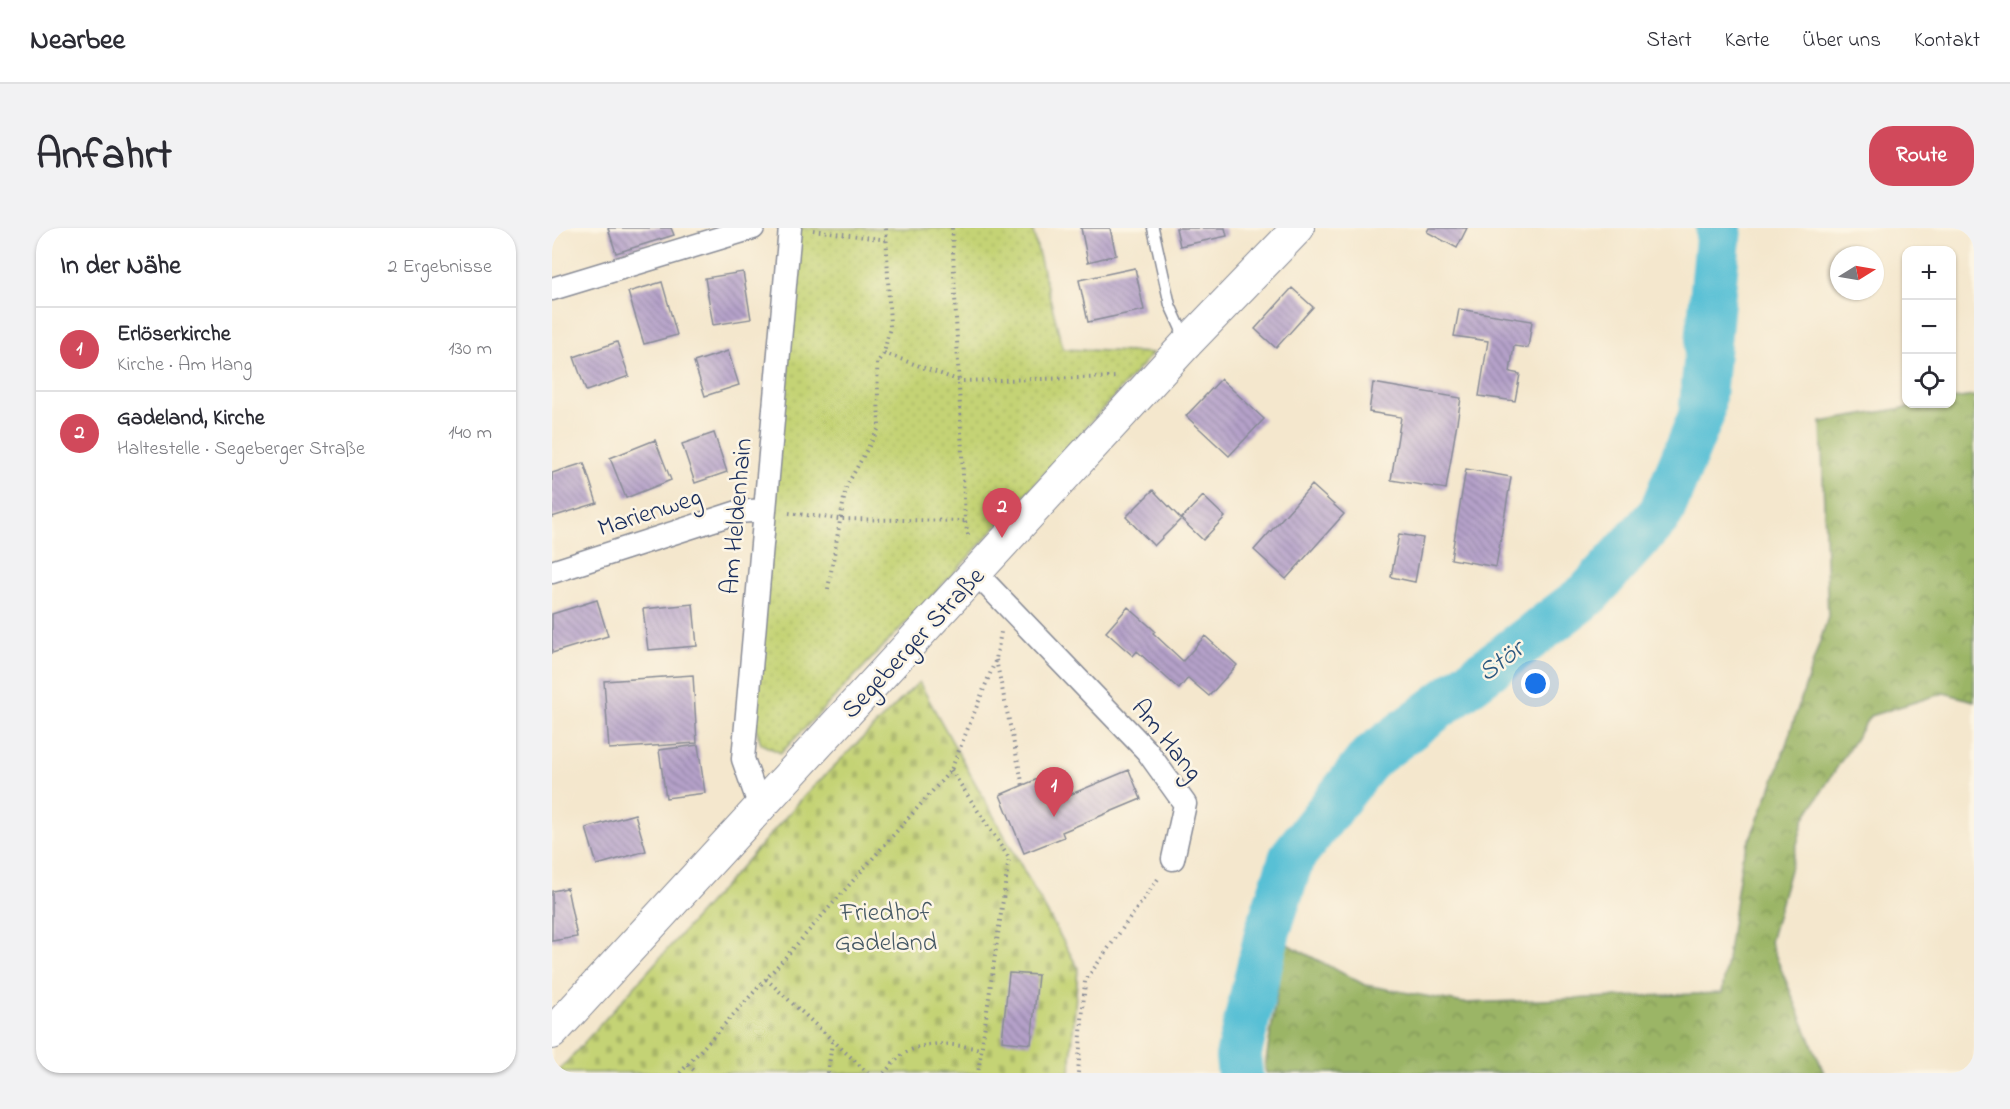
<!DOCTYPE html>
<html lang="de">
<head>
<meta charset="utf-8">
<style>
	:root { --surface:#fff; --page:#f2f2f3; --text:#2b2b33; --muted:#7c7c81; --line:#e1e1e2; --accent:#d1495b }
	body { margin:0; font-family:"Indie Flower",sans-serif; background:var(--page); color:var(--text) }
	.controls { position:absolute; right:18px; top:18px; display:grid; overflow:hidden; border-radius:12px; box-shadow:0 2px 4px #0004 }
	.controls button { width:54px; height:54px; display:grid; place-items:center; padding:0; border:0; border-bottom:2px solid var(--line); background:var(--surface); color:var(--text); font:30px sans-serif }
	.compass { position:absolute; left:1278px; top:18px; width:54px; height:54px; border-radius:50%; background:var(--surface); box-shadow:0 2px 4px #0004; rotate:79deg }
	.you { position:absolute; left:984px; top:456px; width:21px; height:21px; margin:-15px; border:4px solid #fff; border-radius:50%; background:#1a73e8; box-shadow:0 0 0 9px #1a73e833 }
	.badge { display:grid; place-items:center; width:39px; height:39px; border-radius:50%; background:var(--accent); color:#fff; font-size:20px; font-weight:700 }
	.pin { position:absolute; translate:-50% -50px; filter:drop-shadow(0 2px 3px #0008) }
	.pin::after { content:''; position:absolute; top:32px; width:21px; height:18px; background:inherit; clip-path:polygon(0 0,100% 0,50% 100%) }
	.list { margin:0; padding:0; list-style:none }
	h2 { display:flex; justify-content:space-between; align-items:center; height:78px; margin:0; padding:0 24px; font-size:26px }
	h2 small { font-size:20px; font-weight:400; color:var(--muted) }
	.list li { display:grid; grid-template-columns:39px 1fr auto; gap:18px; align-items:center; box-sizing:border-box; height:84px; padding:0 24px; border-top:2px solid var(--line) }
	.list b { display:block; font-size:22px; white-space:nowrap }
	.list p { margin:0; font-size:20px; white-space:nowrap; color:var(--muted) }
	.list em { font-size:20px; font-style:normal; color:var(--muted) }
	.icon { flex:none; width:33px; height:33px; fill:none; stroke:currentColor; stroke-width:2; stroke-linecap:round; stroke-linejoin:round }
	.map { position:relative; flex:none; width:1422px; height:845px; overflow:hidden; border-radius:24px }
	header { display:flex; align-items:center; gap:36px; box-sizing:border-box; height:84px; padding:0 30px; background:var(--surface); border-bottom:2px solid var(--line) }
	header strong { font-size:28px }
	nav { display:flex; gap:33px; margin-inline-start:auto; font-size:21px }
	.intro { display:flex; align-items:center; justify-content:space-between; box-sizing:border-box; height:144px; padding:0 36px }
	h1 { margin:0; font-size:42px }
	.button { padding:15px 27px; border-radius:24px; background:var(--accent); color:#fff; font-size:21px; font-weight:700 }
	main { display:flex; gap:36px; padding:0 36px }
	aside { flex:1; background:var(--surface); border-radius:24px; box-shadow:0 2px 4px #0004 }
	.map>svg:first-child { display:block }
</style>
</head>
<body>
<header>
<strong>Nearbee</strong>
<nav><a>Start</a><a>Karte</a><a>Über uns</a><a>Kontakt</a></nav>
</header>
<div class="intro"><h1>Anfahrt</h1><a class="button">Route</a></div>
<main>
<aside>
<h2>In der Nähe<small>2 Ergebnisse</small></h2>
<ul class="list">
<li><span class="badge">1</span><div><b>Erlöserkirche</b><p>Kirche · Am Hang</p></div><em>130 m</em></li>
<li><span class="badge">2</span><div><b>Gadeland, Kirche</b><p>Haltestelle · Segeberger Straße</p></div><em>140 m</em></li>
</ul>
</aside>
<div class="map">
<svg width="1422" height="845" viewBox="0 0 1422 845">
	<defs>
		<pattern id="green-dots" width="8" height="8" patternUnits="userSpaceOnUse" patternTransform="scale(1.5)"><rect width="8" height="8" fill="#c4d374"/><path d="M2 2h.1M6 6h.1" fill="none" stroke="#a8b567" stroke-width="1.8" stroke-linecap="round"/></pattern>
		<pattern id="forest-crowns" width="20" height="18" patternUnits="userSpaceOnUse" patternTransform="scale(1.5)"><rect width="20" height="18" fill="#9bb566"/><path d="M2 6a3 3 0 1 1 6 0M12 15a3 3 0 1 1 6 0" fill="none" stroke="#7e9457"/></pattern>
		<pattern id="cemetery-stones" width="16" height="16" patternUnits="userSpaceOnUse" patternTransform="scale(1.5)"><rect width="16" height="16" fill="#c4d374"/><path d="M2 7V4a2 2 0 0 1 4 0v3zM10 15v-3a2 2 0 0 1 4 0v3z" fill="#a8b567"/></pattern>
		<pattern id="building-back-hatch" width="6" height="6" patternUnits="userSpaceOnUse" patternTransform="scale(1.5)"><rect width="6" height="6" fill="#b5a1c9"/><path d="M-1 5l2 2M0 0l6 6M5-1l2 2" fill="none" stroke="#9284a6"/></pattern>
	</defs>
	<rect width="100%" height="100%" fill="#fcf5e5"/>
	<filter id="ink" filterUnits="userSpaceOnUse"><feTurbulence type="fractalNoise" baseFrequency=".0167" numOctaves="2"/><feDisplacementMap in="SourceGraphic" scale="12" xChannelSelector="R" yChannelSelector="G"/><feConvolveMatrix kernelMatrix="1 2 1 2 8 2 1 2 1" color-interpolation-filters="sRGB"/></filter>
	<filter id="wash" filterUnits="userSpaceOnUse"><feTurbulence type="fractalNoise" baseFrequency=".008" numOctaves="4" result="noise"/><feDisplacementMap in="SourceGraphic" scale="24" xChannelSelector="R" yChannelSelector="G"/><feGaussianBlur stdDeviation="1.35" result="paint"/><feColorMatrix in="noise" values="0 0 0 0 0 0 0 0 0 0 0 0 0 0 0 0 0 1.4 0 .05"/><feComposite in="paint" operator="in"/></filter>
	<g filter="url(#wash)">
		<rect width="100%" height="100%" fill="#f4e7cd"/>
		<path fill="url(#green-dots)" stroke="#708169" stroke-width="1.5" d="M246,0H480L511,121L601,125L413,333L229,525L209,516L201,490Z"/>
		<path fill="url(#forest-crowns)" stroke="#5b7262" stroke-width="1.5" d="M1422,168V473L1392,465L1318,488L1252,591L1218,714L1272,845H714L713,839L733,715L813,757L912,775L1170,765L1190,630L1224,547L1276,389L1269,194L1376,176H1400V171Z"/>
		<path fill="url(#cemetery-stones)" stroke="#708169" stroke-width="1.5" d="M367,454L526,740L518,845H5L256,564Z"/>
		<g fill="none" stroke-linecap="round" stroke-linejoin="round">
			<path stroke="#58c0d5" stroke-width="46" d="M688,845L686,829L716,702L740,629L818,530L1036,366L1109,285L1149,188L1167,0"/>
		</g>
		<g id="blocks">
			<path fill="url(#building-back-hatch)" d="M56,0H119L122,7L64,25Z
				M529,0H558L564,27L536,34Z
				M624,0H673L675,8L628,18Z
				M877,0H915L905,20L875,4Z
				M583,40L592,82L536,94L527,52Z
				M191,44L199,91L161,97L153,50Z
				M110,54L125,107L92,116L76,64Z
				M740,60L761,79L724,120L703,101Z
				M907,81L980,93L976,120L962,118L958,144L968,146L963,173L927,168L936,113L902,108Z
				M65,114L77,148L34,163L22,129Z
				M176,123L187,157L153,168L142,134Z
				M669,151L712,191L677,228L634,188Z
				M821,155L909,170L894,261L839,252L849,189L817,184Z
				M162,205L175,244L143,255L130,216Z
				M103,212L119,252L74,270L58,230Z
				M32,235L45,275L0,289V245Z
				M914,241L959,249L944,339L899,331Z
				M760,257L792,286L734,351L702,322Z
				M601,262L629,291L651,268L673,289L651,312L629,291L602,318L574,289Z
				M847,306L871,310L863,354L839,349Z
				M45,372L56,408L0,425V386Z
				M141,376L145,418L96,422L91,381Z
				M576,379L603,403L601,405L631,433L653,408L685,437L657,468L636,450L627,461L585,423L581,428L554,404Z
				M141,447L145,515L57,521L52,453Z
				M146,517L153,565L114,570L107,522Z
				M577,542L589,571L510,604L512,609L472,625L448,567L488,550L498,575Z
				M83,586L94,623L45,637L34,600Z
				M15,660L25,709L0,713V663Z
				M457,745L486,747L479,816L450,813Z"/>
		</g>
	</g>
	<g filter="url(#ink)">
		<use href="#blocks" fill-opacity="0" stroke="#888b96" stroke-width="1.5"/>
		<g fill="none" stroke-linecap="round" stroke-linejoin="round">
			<g stroke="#888b96" stroke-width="13">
				<path id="service" d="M601,0L618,77L634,112"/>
			</g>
			<g stroke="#888b96" stroke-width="25">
				<path id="minor" d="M0,61L201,0
					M0,344L186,284L212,282
					M424,345L595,523L633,576L621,631
					M208,579L191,531L238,0"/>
			</g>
			<g stroke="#888b96" stroke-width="34">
				<path id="secondary" d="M0,805L635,115L746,0"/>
			</g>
			<path stroke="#888b96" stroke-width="4" stroke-dasharray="1.5 4.5" stroke-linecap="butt" d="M400,0L413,293L417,311
				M261,2L335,12
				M332,125L408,153L566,149
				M237,285L287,291L413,293
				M276,361L294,259L327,200L325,135L332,125L338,99L334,0
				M444,432L471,558
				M399,542L457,630L426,845
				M214,751L316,845
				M136,837L145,845
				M128,845L214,751L399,542L444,431L449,404
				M276,845L280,814
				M332,845C338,839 345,830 353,825C377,811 403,817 429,821
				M526,845L533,753L608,648"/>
			<use href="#service" stroke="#fff" stroke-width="10"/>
			<use href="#minor" stroke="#fff" stroke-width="22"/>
			<use href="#secondary" stroke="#fff" stroke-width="32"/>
		</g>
	</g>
	<g text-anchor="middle" stroke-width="5" stroke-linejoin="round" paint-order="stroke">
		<g font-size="26" fill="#1b2f5e" stroke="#fcf5e5">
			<text transform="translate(97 283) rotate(-18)" y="9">Marienweg</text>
			<text transform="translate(183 288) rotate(-85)" y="9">Am Heldenhain</text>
			<text transform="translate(360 414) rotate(-47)" y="9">Segeberger Straße</text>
			<text transform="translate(616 511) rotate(51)" y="9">Am Hang</text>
		</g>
		<g font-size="26" fill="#455864" stroke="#fcf5e5">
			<text x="334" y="692">Friedhof<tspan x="334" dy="30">Gadeland</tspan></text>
		</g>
		<g font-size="27" font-style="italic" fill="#2d5a82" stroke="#fcf5e5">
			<text transform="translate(948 432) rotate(-37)" y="9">Stör</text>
		</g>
	</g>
</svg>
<div class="controls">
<button>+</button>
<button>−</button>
<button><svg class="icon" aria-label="locate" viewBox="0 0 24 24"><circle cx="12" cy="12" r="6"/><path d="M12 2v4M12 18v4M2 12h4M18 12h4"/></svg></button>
</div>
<svg class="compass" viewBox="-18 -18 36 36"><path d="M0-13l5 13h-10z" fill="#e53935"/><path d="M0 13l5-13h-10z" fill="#7c7c81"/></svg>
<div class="you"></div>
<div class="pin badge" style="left:502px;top:589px">1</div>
<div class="pin badge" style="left:450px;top:310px">2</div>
</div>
</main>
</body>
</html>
